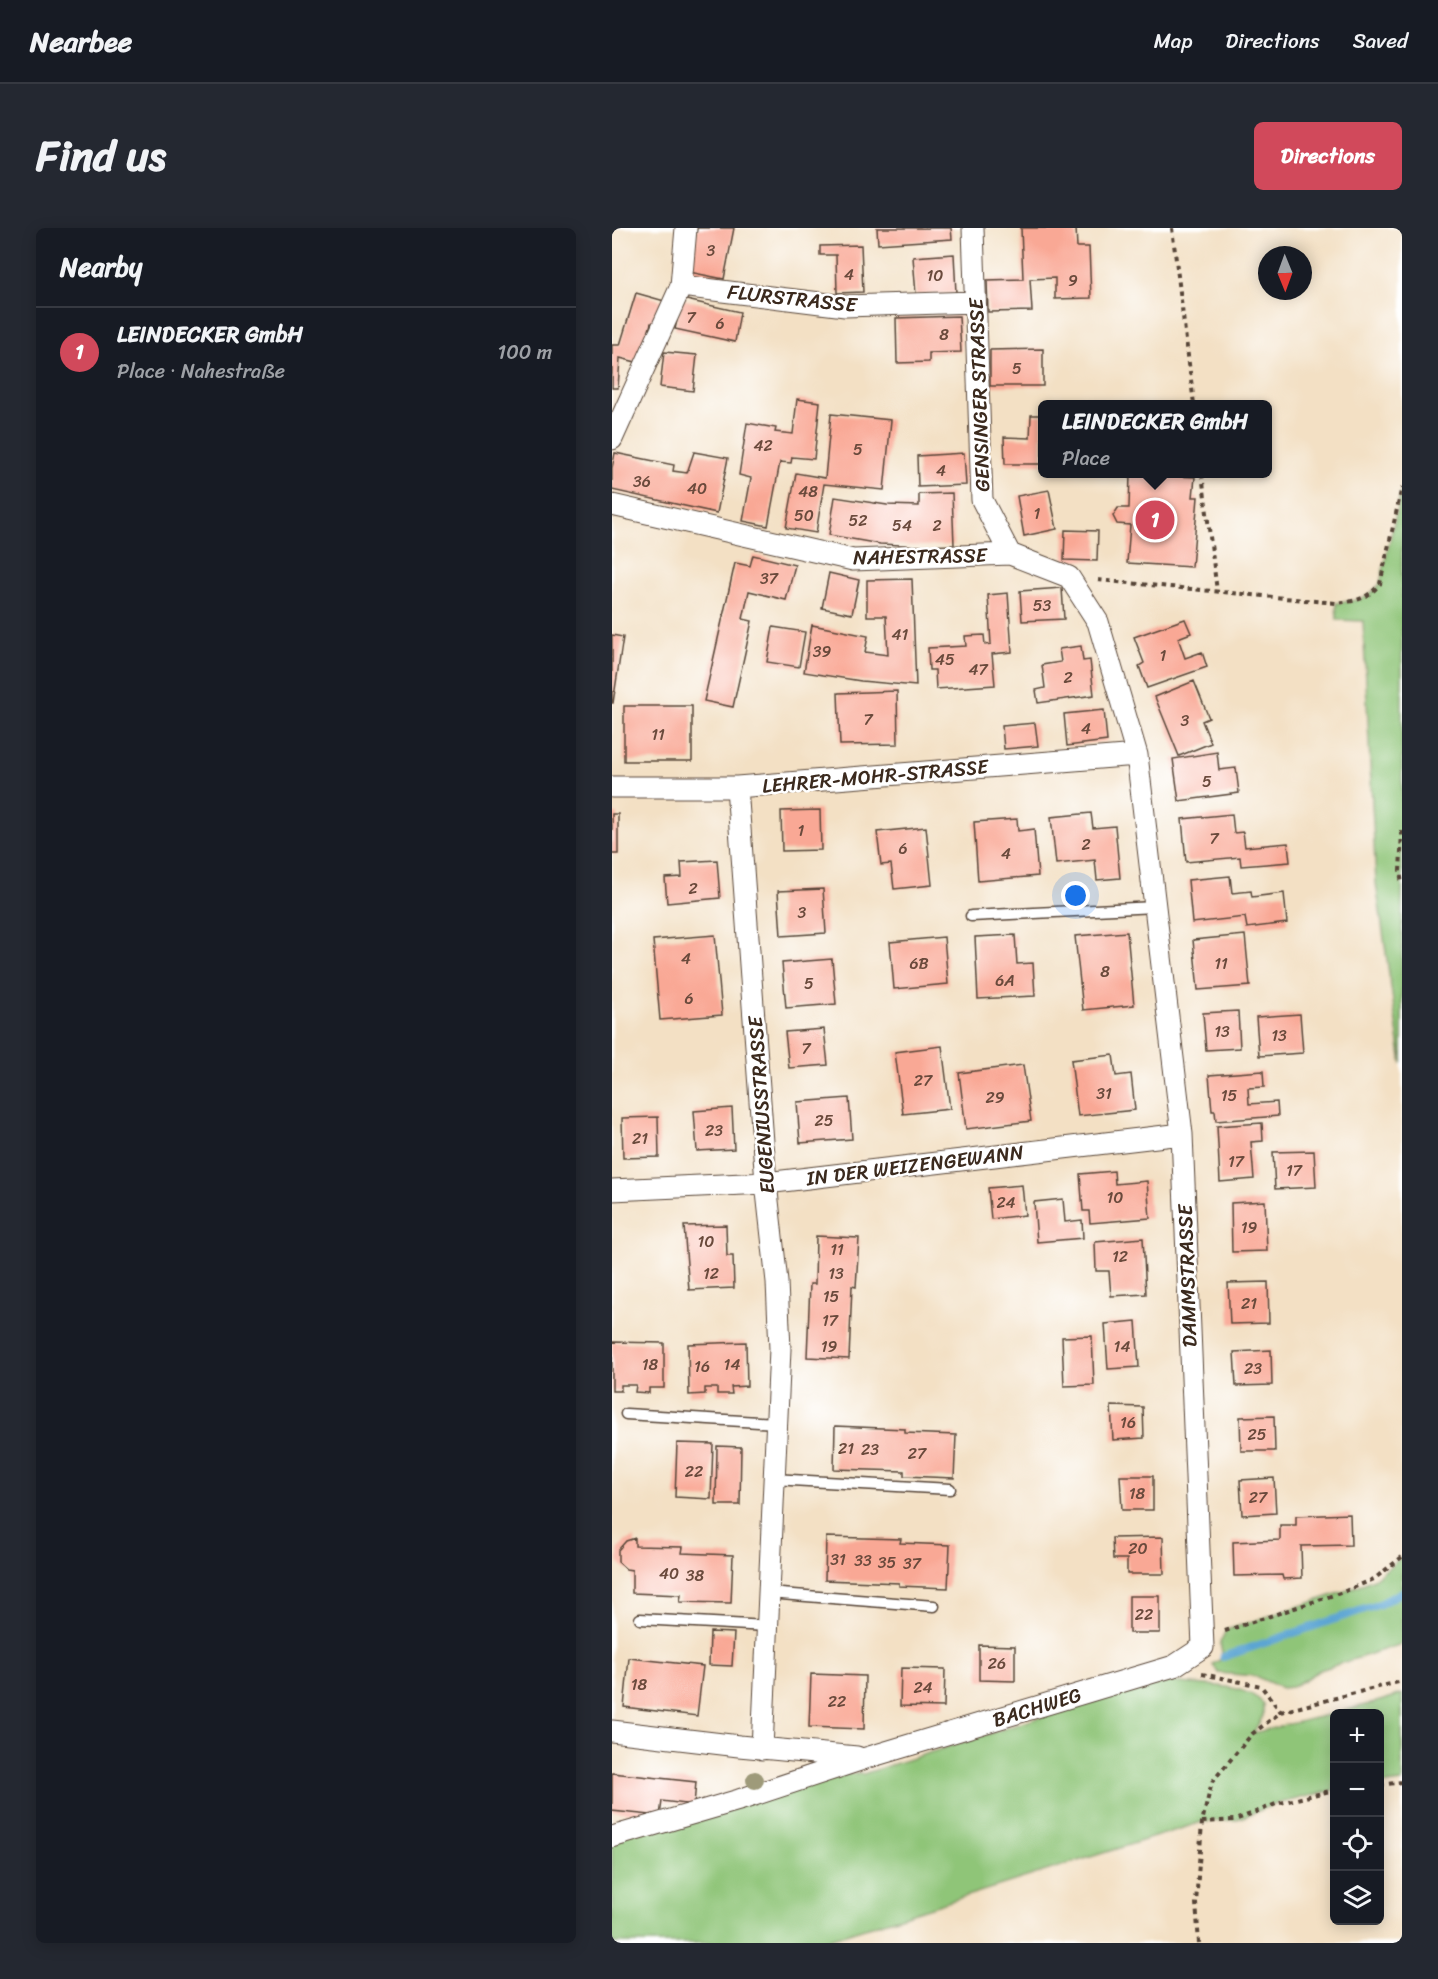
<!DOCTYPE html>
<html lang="en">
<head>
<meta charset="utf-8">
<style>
	:root { --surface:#171b24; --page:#242831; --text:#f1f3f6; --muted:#9ea1a6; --line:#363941; --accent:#d1495b }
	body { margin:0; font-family:Sriracha,sans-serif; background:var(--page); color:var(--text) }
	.controls { position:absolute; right:18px; bottom:18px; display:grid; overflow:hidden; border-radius:9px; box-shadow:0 3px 15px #0003 }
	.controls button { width:54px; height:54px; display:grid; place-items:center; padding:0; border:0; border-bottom:2px solid var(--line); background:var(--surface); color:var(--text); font:30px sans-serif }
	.compass { position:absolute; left:646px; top:18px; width:54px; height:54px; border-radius:50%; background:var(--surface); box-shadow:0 3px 15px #0003; rotate:179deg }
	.you { position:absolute; left:464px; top:668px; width:21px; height:21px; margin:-15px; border:4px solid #fff; border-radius:50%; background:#1a73e8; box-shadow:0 0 0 9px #1a73e833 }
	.badge { display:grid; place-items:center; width:39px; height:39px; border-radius:50%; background:var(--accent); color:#fff; font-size:20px; font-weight:700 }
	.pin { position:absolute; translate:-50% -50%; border:3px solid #fff; box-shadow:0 2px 6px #0006 }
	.popup { position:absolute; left:426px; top:172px; width:234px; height:78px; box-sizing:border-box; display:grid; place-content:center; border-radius:9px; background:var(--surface); filter:drop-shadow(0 2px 4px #0005); font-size:20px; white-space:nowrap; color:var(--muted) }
	.popup b { font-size:22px; color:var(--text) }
	.popup::after { content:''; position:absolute; left:50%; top:100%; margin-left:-12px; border:12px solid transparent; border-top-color:var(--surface) }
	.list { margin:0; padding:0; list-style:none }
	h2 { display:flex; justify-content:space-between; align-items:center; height:78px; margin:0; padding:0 24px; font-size:26px }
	h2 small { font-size:20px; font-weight:400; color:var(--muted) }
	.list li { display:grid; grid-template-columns:39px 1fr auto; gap:18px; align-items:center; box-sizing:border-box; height:90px; padding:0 24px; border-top:2px solid var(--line) }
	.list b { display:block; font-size:22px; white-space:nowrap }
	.list p { margin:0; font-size:20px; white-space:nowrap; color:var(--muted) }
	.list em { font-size:20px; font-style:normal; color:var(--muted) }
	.icon { flex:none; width:33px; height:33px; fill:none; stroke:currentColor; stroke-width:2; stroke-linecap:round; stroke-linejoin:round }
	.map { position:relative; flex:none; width:790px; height:1715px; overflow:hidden; border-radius:9px }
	header { display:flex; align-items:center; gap:36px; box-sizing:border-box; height:84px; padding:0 30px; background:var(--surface); border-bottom:2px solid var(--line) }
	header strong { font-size:28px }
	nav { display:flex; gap:33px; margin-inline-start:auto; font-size:21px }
	.intro { display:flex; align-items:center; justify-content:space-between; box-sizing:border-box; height:144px; padding:0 36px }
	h1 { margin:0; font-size:42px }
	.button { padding:15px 27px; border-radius:9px; background:var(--accent); color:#fff; font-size:21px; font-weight:700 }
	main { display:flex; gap:36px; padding:0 36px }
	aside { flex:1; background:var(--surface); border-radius:9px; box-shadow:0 3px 15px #0003 }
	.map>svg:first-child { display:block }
</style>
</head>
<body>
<header>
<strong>Nearbee</strong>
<nav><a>Map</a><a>Directions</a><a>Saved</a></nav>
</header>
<div class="intro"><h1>Find us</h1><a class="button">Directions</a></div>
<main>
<aside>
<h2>Nearby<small></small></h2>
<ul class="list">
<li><span class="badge">1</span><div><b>LEINDECKER GmbH</b><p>Place · Nahestraße</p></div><em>100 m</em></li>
</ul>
</aside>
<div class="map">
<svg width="790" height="1715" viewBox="0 0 790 1715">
	<rect width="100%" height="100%" fill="#fff"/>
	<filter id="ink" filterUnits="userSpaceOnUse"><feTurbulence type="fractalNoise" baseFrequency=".0167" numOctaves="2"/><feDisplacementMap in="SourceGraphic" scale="12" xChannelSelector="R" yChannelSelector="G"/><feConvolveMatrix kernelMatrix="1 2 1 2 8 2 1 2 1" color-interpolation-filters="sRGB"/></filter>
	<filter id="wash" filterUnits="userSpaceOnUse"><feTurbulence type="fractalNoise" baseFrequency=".008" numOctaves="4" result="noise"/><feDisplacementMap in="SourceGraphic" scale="24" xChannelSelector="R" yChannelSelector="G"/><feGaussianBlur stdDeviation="1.35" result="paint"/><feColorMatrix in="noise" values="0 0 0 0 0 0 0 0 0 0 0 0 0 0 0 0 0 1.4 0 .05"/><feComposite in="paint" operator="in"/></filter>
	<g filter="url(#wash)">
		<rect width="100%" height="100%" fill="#f3e0c4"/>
		<path fill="#8fc578" stroke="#65784b" stroke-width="1.5" d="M790,259V836L764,655L751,393L725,392L724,375C744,373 754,372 768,356Z
			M790,1329V1416L708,1442L680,1459L670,1460L643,1448L606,1445L601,1436L611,1430L608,1415L614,1402L731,1364L762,1351Z
			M561,1454C590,1459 629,1453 651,1475V1488L641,1505C691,1492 741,1483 790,1466V1554L768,1557V1486H722V1562L664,1576L623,1592L590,1594L205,1715H0V1609L208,1545L251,1546L529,1457Z"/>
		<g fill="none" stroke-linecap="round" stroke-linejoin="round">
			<path stroke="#5ba5d3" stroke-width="8" d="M611,1429L768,1376L790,1364"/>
		</g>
		<g id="blocks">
			<path fill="#f9a895" d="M85,0H122L112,51L77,44Z
				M265,0H339L340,11L266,16Z
				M409,0H464L465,19H477L479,70L443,71V50L418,51L420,83L376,84L375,52L411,51Z
				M249,17L251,64L225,65L224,27H208V18Z
				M342,26L344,65L304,67L301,29Z
				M24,65L56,74L50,97L39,95L28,135L8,130L6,160H0V117H8Z
				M70,71L128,84L123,114L63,101Z
				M347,88L349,124L317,125V134L285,135L284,90Z
				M431,121V158H378V122Z
				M52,124L85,127L81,163L48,159Z
				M185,171L208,174L202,231L180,229L179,235L168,234L156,298L131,293L139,250L127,247L135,195L164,200L163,204L181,206Z
				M219,186L279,192L272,262L212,256L204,305L174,300L184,245L213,250Z
				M419,187H430V236H393L392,209L418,210Z
				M82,224L116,230L105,285L0,262V240L3,225L62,237L61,243L75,245Z
				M352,225L354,257L306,259L305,228Z
				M518,246L583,249L581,269H586L580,339L515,335L518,297L505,296L501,288L506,280H517Z
				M437,262L445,301L412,308L405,268Z
				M340,265L342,317L309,318L268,316L217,307L223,269L275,277L307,278V266Z
				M453,302L486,303L485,333L452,332Z
				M141,327L183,337L174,372L137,363L131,391L140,393L121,479L92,473L123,335L138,338Z
				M217,345L247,352L240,386L210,380Z
				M300,351L304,458L249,453L192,444L200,397L256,408L253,424L276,427L274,388H255V352Z
				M450,360L452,391L410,393L408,363Z
				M396,365L400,424L380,426L383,457L324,461L323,442H317L316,420L354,418L353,408L372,407L373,417L379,416L376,367Z
				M573,391L579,405L566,410L573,430L590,424L595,439L535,460L527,438L532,435L522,409Z
				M161,399L193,404L187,439L155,434Z
				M0,407L11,409L1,475H0Z
				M469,418L471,433L478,432L482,467L426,475L424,462L433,460L430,437L449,434L447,421Z
				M582,453L597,490L590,493L599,515L567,528L543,469Z
				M285,463L286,516L228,517L226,465Z
				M12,478H80V533H12Z
				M492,482L495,513L455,518L452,486Z
				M423,495L426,518L392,521L390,498Z
				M605,524L607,542L624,540L627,565L567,573L561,531Z
				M208,582L209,622L170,623L169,583Z
				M479,585L481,600L503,598L508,650L485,652L483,632L444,636L439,589Z
				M0,586H6V626H0Z
				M620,586L622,605L631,604L633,619L676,615L678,634L629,638L628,629L574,634L570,591Z
				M405,591L406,603L422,601L426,648L366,653L362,594Z
				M314,599L320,657L282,661L279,636L269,637L265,604Z
				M105,632L108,670L55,675L53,650L70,649L69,634Z
				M618,648L620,665L639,663L640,669L672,665L675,695L635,700L633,689L580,695L576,652Z
				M211,661L214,705L169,708L166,663Z
				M515,704L522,777L471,782L463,708Z
				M103,707L110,787L48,792L41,712Z
				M403,707L405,736L421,735L423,768L366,771L363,709Z
				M633,707L638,758L586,762L581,712Z
				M332,709L336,756L282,761L278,714Z
				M220,731L224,776L174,780L170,735Z
				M626,783L628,820L594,822L591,785Z
				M688,786L691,825L647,828L644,789Z
				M212,801L216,837L177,840L173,804Z
				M330,818L338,881L291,886L283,824Z
				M501,827L504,848L519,846L523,882L466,888L459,832Z
				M411,837L419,893L354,901L347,845Z
				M651,843L652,859L636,860L637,876L665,874L666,888L604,893L603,883H600L597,847Z
				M237,870L240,911L188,915L185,874Z
				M120,880L122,921L85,923L82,883Z
				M46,889L47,929L11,930L10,890Z
				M650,895L651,913L639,914L642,951L608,954L605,898Z
				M702,923L704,959L663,961L661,924Z
				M502,943L503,956L535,953L538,990L478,995L477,983H471L468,946Z
				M410,957L413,987L379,991L376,960Z
				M451,971L453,994L470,992L471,1010L425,1014L422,974Z
				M653,973L655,1023L620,1024L619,975Z
				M114,997L115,1028H121L122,1060L77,1062L72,998Z
				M204,1008L247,1010L244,1059L240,1058L237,1131L195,1129L198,1056H203Z
				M531,1010L534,1066L499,1068L497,1043H484L483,1014Z
				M656,1054L657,1095L618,1096L616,1055Z
				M524,1093L527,1139L496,1141L493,1096Z
				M480,1108L482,1157L452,1158L450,1109Z
				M0,1114L52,1115V1160H37V1165L23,1164L24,1157H9V1163H0Z
				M134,1114L135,1158L119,1159L120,1166H105V1160H93V1166L77,1167L76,1116Z
				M659,1122L660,1157L624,1158L622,1124Z
				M499,1178L531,1179L532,1210L501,1212Z
				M662,1188L663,1223H629L628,1189Z
				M223,1198L293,1201V1205L344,1207L342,1250L292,1248V1243L222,1241Z
				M65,1215L101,1216L99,1271L63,1269Z
				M105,1218L129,1219L128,1277H104Z
				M508,1248H541V1282H510Z
				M662,1250L664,1285L630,1287L628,1252Z
				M738,1286L739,1317L689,1318L690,1350L671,1351L670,1347L622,1348L621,1314L668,1312V1297H684V1288Z
				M214,1309L289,1311L288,1315L338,1317L336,1360L287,1358V1355L213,1352Z
				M551,1309L552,1346H515V1331H501L500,1310Z
				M23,1310V1318L71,1319L70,1325L121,1327L119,1375L68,1374L69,1367L20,1365V1342L14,1341L6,1334V1322L14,1313Z
				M517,1368H548V1405H517Z
				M98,1404L122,1405L120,1438L97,1437Z
				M367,1417L403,1418V1453L367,1452Z
				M17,1430L91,1438L85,1488L12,1479Z
				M289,1440L333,1441L332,1479L288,1478Z
				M199,1446L253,1448L252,1501L197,1499Z
				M0,1545L84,1554L82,1577L50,1573L48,1588L0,1583Z"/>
		</g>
	</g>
	<g filter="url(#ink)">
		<use href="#blocks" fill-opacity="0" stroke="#574537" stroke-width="1.5"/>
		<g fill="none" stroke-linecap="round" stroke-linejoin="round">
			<g stroke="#574537" stroke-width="13">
				<path id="service" d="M359,688L543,679
					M14,1186L165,1195
					M161,1251L338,1261
					M156,1365L322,1378
					M28,1391L155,1398"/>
			</g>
			<g stroke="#574537" stroke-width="23">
				<path id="minor" d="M361,0L370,272L398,326
					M69,58L233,78L363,74
					M0,211L69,58L74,0
					M0,277L241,332L398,326L457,349L486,394L525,527L570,906L591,1419L562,1438L254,1530L127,1572L0,1609
					M0,559H125L525,527
					M125,559L154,955L165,1054L168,1121L150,1521
					M0,962L154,955L570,906
					M0,1503L127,1518L245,1529"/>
			</g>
			<path stroke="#574537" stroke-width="4" stroke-dasharray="4.5 4.5" stroke-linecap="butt" d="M560,0L582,176
				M590,246L605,363
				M486,352L724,375C744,373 754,372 768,356L790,259
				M790,603L788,643L790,656
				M613,1403L731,1364L762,1351L790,1329
				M590,1446L649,1458L669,1484
				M768,1557L790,1554
				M590,1594L623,1592L664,1576L722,1562
				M587,1715L584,1675L588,1622L590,1594L600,1554L640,1506L669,1484L790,1453"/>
			<use href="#service" stroke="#fff" stroke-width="10"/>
			<use href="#minor" stroke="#fff" stroke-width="21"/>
		</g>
		<circle fill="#9e9a7a" cx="143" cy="1552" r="9"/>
	</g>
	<g text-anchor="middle" stroke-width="5" stroke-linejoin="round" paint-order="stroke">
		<g font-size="16" fill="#6a4a3c">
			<text x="99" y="28">3</text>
			<text x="237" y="52">4</text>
			<text x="323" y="53">10</text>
			<text x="461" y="58">9</text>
			<text x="79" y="95">7</text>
			<text x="108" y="101">6</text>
			<text x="332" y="112">8</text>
			<text x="405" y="146">5</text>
			<text x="151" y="223">42</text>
			<text x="246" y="227">5</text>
			<text x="329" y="248">4</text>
			<text x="30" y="259">36</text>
			<text x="85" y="266">40</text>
			<text x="196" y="269">48</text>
			<text x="425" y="291">1</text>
			<text x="192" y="293">50</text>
			<text x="246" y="298">52</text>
			<text x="290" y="303">54</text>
			<text x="325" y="303">2</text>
			<text x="157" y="356">37</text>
			<text x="430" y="383">53</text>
			<text x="288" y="412">41</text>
			<text x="210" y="429">39</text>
			<text x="551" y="433">1</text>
			<text x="333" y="437">45</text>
			<text x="366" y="447">47</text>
			<text x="456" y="455">2</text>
			<text x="256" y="497">7</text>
			<text x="573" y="498">3</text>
			<text x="474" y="506">4</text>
			<text x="46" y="512">11</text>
			<text x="595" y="559">5</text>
			<text x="189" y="608">1</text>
			<text x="602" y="616">7</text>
			<text x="474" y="622">2</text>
			<text x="291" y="626">6</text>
			<text x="394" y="631">4</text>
			<text x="81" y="666">2</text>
			<text x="190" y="690">3</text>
			<text x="74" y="736">4</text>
			<text x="307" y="741">6B</text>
			<text x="609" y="741">11</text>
			<text x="493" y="749">8</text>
			<text x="393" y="758">6A</text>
			<text x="197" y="761">5</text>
			<text x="77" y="776">6</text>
			<text x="610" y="809">13</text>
			<text x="667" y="813">13</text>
			<text x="194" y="826">7</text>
			<text x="311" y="858">27</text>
			<text x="492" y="871">31</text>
			<text x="617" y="873">15</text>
			<text x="383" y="875">29</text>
			<text x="212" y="898">25</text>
			<text x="102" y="908">23</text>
			<text x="28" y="916">21</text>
			<text x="624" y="939">17</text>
			<text x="682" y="948">17</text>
			<text x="503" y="975">10</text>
			<text x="394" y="980">24</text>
			<text x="637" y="1005">19</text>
			<text x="94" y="1019">10</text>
			<text x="225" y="1027">11</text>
			<text x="508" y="1034">12</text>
			<text x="99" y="1051">12</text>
			<text x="224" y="1051">13</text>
			<text x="219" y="1074">15</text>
			<text x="637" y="1081">21</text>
			<text x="218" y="1098">17</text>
			<text x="217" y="1124">19</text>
			<text x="510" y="1124">14</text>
			<text x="38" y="1142">18</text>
			<text x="120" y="1142">14</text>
			<text x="90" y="1144">16</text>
			<text x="641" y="1146">23</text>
			<text x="516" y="1200">16</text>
			<text x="645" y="1212">25</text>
			<text x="234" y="1226">21</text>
			<text x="258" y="1227">23</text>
			<text x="305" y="1231">27</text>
			<text x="82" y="1249">22</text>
			<text x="525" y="1271">18</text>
			<text x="646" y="1275">27</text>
			<text x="526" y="1326">20</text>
			<text x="226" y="1337">31</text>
			<text x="251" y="1338">33</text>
			<text x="275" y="1340">35</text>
			<text x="300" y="1341">37</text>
			<text x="57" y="1351">40</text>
			<text x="83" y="1353">38</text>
			<text x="532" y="1392">22</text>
			<text x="385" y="1441">26</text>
			<text x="27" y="1462">18</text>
			<text x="311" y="1465">24</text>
			<text x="225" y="1479">22</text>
		</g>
		<g font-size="20" fill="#3b2a1e" stroke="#fff">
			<text transform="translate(180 70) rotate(6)" y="7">FLURSTRASSE</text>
			<text transform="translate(367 167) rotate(-92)" y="7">GENSINGER STRASSE</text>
			<text transform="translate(308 328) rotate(-1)" y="7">NAHESTRASSE</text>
			<text transform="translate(263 548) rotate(-5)" y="7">LEHRER-MOHR-STRASSE</text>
			<text transform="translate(149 877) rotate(-94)" y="7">EUGENIUSSTRASSE</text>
			<text transform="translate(303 937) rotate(-7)" y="7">IN DER WEIZENGEWANN</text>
			<text transform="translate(575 1048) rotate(-92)" y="7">DAMMSTRASSE</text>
			<text transform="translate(425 1479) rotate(-17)" y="7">BACHWEG</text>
		</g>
	</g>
</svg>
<div class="controls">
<button>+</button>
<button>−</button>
<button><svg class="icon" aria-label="locate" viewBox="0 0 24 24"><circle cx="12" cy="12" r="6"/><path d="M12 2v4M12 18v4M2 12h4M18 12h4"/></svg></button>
<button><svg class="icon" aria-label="layers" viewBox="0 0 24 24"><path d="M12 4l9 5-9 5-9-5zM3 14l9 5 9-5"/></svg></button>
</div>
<svg class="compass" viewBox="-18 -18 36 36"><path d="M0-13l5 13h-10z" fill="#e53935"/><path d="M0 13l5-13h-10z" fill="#9ea1a6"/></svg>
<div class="you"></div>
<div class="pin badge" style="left:543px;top:292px">1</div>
<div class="popup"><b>LEINDECKER GmbH</b>Place</div>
</div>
</main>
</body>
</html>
